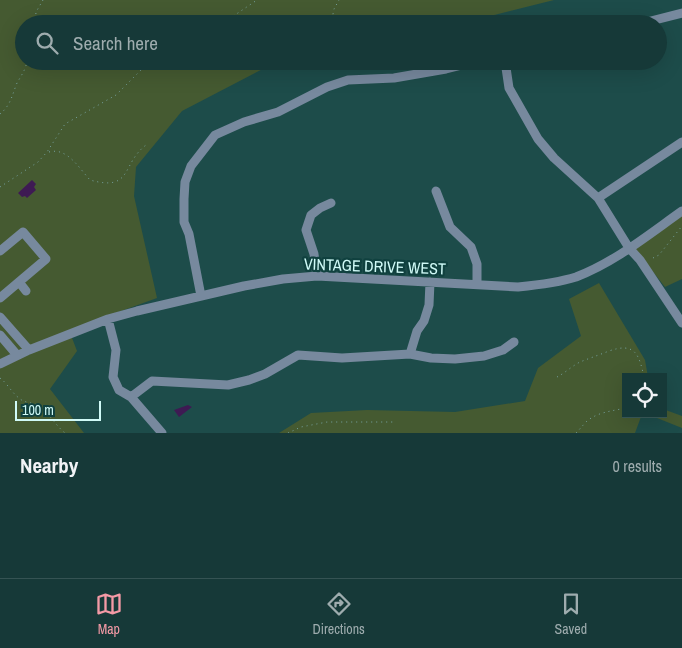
<!DOCTYPE html>
<html lang="en">
<head>
<meta charset="utf-8">
<style>
	:root { --surface:#163938; --page:#1f4040; --text:#f1f3f6; --muted:#9eacae; --line:#355353; --accent:#f49aa6 }
	body { margin:0; font-family:"Archivo Narrow",sans-serif; background:var(--page); color:var(--text) }
	.controls { position:absolute; right:15px; bottom:15px; display:grid; overflow:hidden; border-radius:0px; box-shadow:0 5px 20px #0002 }
	.controls button { width:45px; height:45px; display:grid; place-items:center; padding:0; border:0; border-bottom:1px solid var(--line); background:var(--surface); color:var(--text); font:25px sans-serif }
	.scale { position:absolute; left:15px; bottom:12px; width:86px; box-sizing:border-box; padding-left:5px; border:2px solid #d0faf7; border-top:0; font-size:14px; line-height:18px; white-space:nowrap; color:#d0faf7; -webkit-text-stroke:4px #10413f; paint-order:stroke }
	.list { margin:0; padding:0; list-style:none }
	h2 { display:flex; justify-content:space-between; align-items:center; height:65px; margin:0; padding:0 20px; font-size:21px }
	h2 small { font-size:16px; font-weight:400; color:var(--muted) }
	.icon { flex:none; width:28px; height:28px; fill:none; stroke:currentColor; stroke-width:2; stroke-linecap:round; stroke-linejoin:round }
	.map { position:relative; flex:none; width:682px; height:433px; overflow:hidden }
	.search { position:absolute; background:var(--surface); box-shadow:0 5px 20px #0002; left:15px; right:15px; top:15px; height:55px; display:flex; align-items:center; gap:12px; box-sizing:border-box; padding:0 18px; border-radius:28px; color:var(--muted); font-size:19px }
	.sheet { height:145px; background:var(--surface) }
	nav { display:flex; justify-content:space-around; align-items:center; box-sizing:border-box; height:70px; border-top:1px solid var(--line); background:var(--surface); font-size:14px; color:var(--muted) }
	nav a { display:grid; justify-items:center; gap:2px }
	nav .on { color:var(--accent) }
	.map>svg:first-child { display:block }
</style>
</head>
<body>
<div class="map">
<svg width="682" height="433" viewBox="0 0 682 433">
	<rect width="100%" height="100%" fill="#1d4c4a"/>
	<path fill="#455a31" d="M0,0H554L459,24H24V61H278L182,111L136,167L134,196L157,298L69,330L77,351L50,389L84,433H0Z
		M682,215V279L665,287L635,249Z
		M599,283L645,360L648,377H626V414H642L635,433H279L311,413L367,410L455,412L525,401L538,368L581,336L569,299Z
		M663,409L682,416V428L647,414H663Z"/>
	<path fill="#3e1a53" d="M32,180L36,184L34,187L36,190L27,198L25,196L22,197L18,193Z
		M188,405L192,407L179,417L174,410Z"/>
	<g fill="none" stroke-linecap="round" stroke-linejoin="round">
		<path stroke="#78a4a2" stroke-width="1" stroke-dasharray="1 4" stroke-linecap="butt" d="M35,24L36,12L43,0
			M215,24L232,17L257,0
			M331,24L334,9L339,0
			M0,114C11,105 12,95 17,83C21,76 26,69 27,61
			M49,152C67,147 79,168 90,180C133,192 121,164 146,145
			M0,187L38,162L47,152L65,124L116,95L150,61
			M653,258L659,255L682,226
			M557,377C565,373 572,366 580,362C590,358 599,355 609,351C635,342 639,354 644,377
			M0,378C8,384 11,392 19,398C24,403 31,402 37,405C48,411 55,425 65,433
			M288,433L301,427L327,422H394
			M576,433C580,429 583,425 587,421C598,412 612,411 626,408"/>
		<path stroke="#77899e" stroke-width="9" d="M639,24L682,13
			M505,61L509,88L538,139L554,158L598,198L629,248L640,260L682,323
			M436,191L450,227L471,247L477,264V284
			M598,198L682,142
			M0,251L23,232L46,259L0,298
			M317,276L314,254L306,230L311,215L320,208L331,203
			M19,282L26,291
			M201,296L189,234L184,222V199L185,182L191,166L215,135L244,122L278,112L327,87L348,80L394,78L446,69L478,61
			M0,317L29,350
			M108,319L116,350L113,377L119,390L131,397L162,433
			M0,335L17,355
			M410,354L417,331L424,321L429,305L430,282
			M0,364L29,350L108,319L137,311L244,286L283,279L317,276L518,287C538,285 557,283 576,277C615,262 648,235 682,211
			M131,397L152,381L228,385L249,380L265,374L298,355L342,358L410,354L431,358L455,359L484,356L503,350L514,342"/>
	</g>
	<g text-anchor="middle" stroke-width="4.5" stroke-linejoin="round" paint-order="stroke">
		<g font-size="16" fill="#d0faf7" stroke="#10413f">
			<text transform="translate(375 266) rotate(2)" y="6">VINTAGE DRIVE WEST</text>
		</g>
	</g>
</svg>
<div class="controls">
<button><svg class="icon" aria-label="locate" viewBox="0 0 24 24"><circle cx="12" cy="12" r="6"/><path d="M12 2v4M12 18v4M2 12h4M18 12h4"/></svg></button>
</div>
<div class="scale">100 m</div>
<div class="search"><svg class="icon" aria-label="search" viewBox="0 0 24 24"><circle cx="10" cy="10" r="6"/><path d="M15 15l6 6"/></svg>Search here</div>
</div>
<section class="sheet">
<h2>Nearby<small>0 results</small></h2>
<ul class="list">
</ul>
</section>
<nav>
<a class="on"><svg class="icon" aria-label="map" viewBox="0 0 24 24"><path d="M3 6l6-2 6 2 6-2v14l-6 2-6-2-6 2zM9 4v14M15 6v14"/></svg>Map</a>
<a><svg class="icon" aria-label="directions" viewBox="0 0 24 24"><path d="M12 3l9 9-9 9-9-9zM9 14v-3h6M13 9l2 2-2 2"/></svg>Directions</a>
<a><svg class="icon" aria-label="saved" viewBox="0 0 24 24"><path d="M7 4h10v16l-5-4-5 4z"/></svg>Saved</a>
</nav>
</body>
</html>
